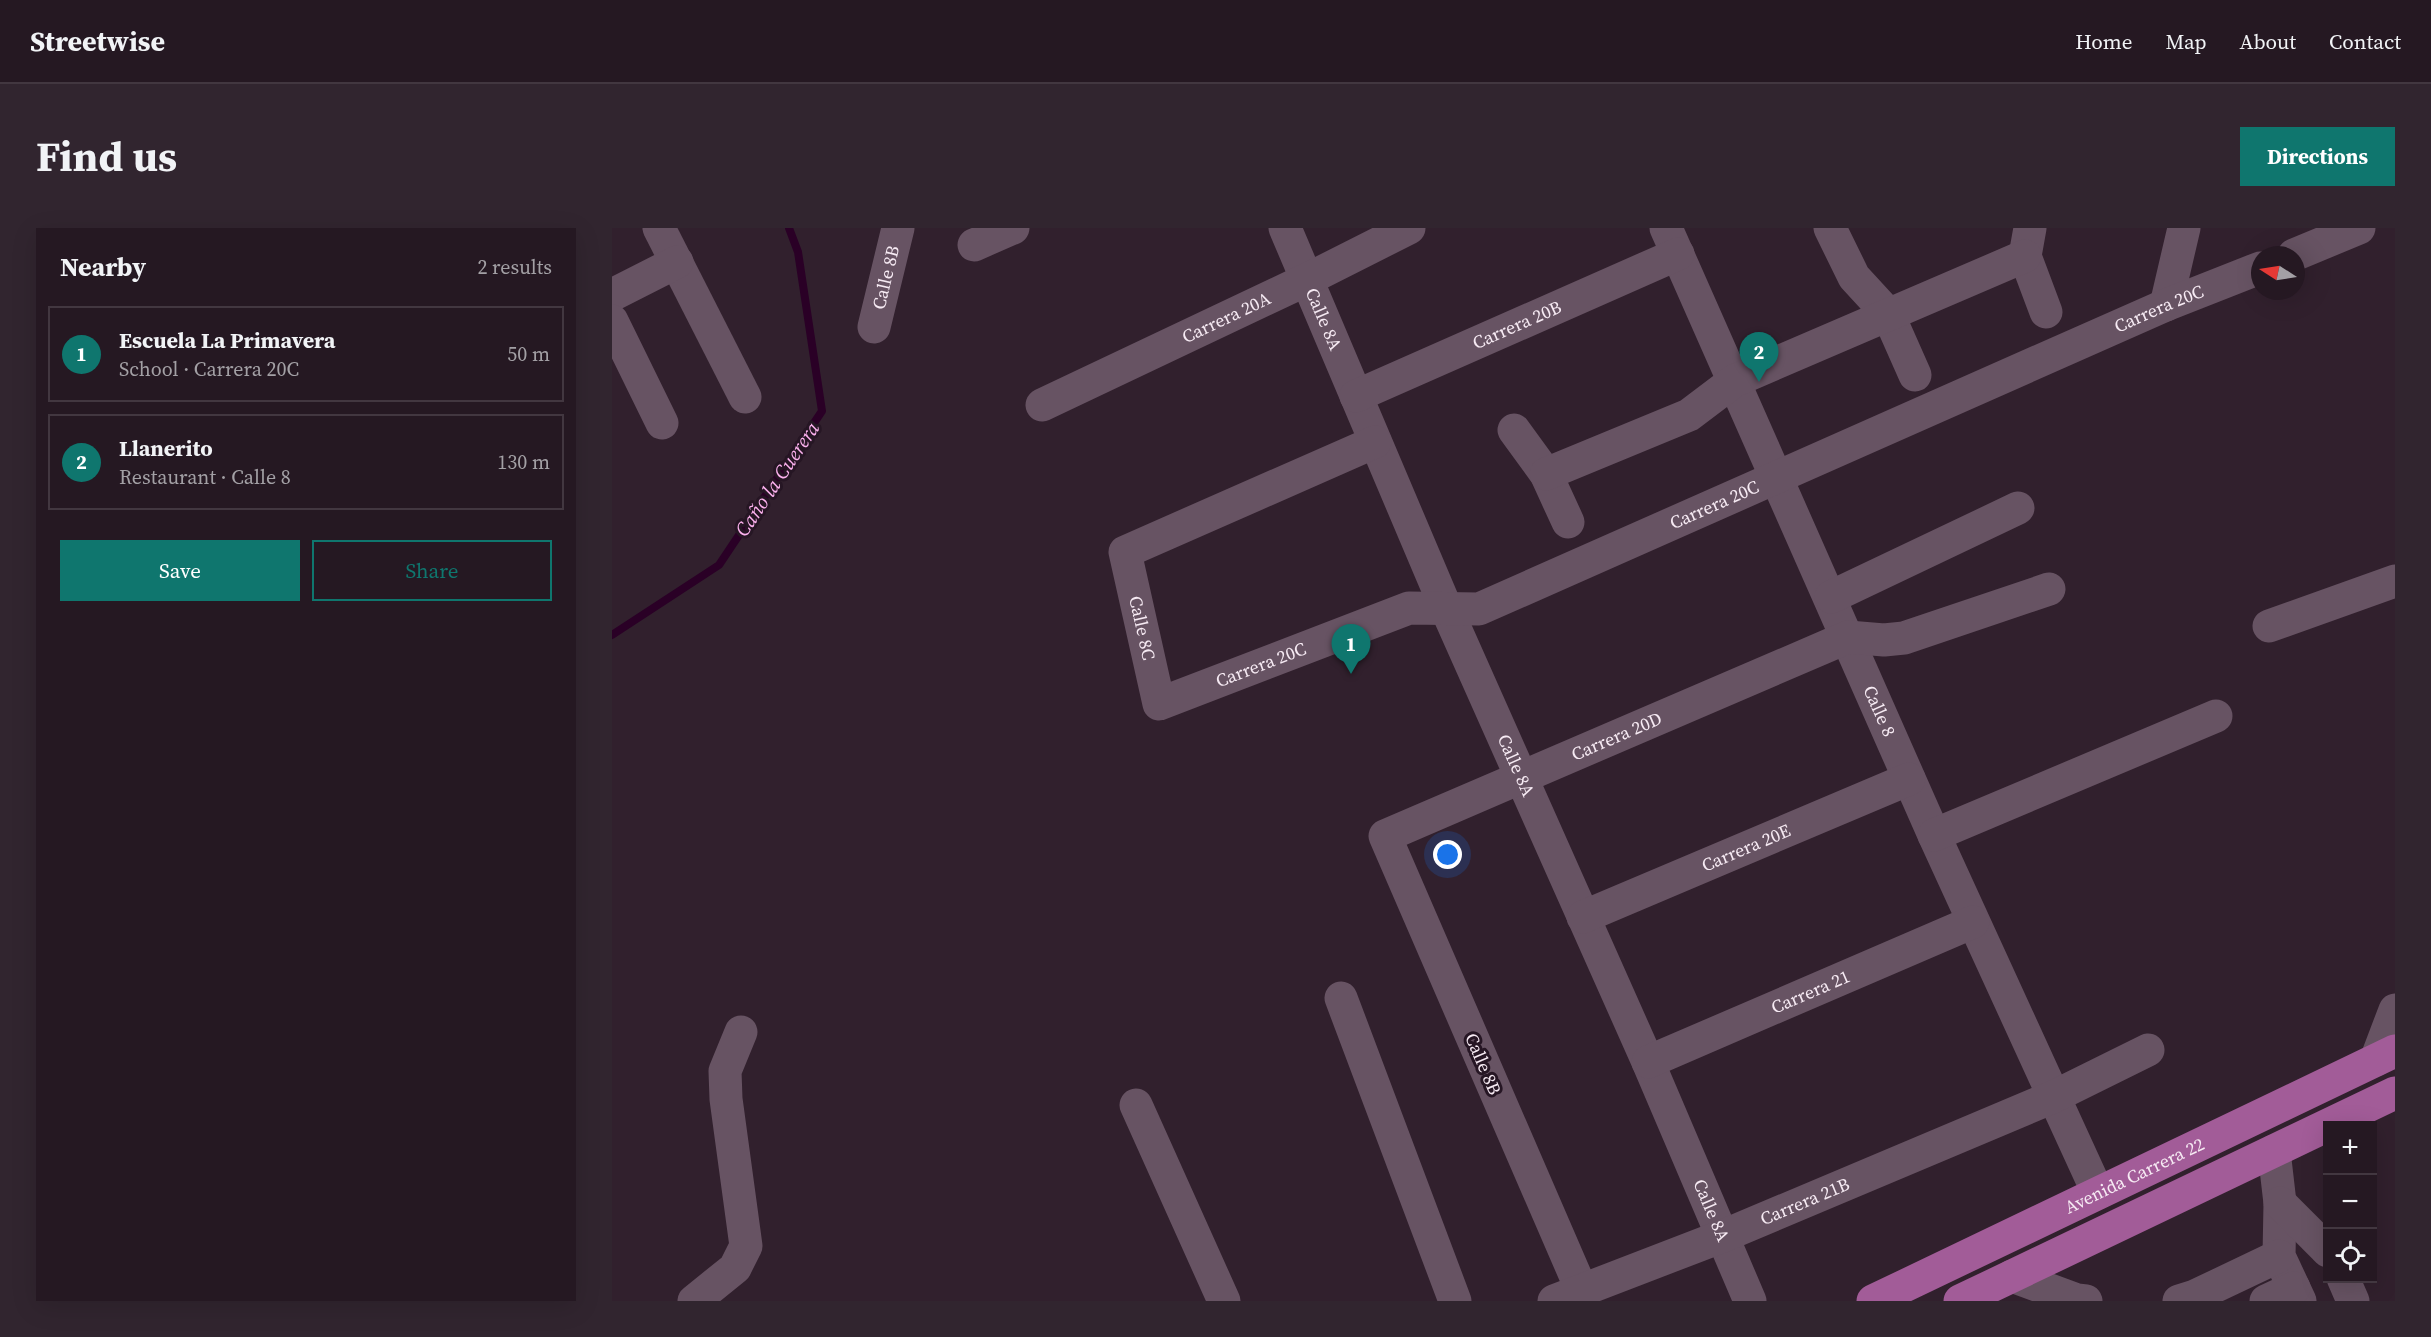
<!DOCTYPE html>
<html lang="en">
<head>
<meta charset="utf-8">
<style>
	:root { --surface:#251822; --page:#31252f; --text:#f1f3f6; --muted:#a3a0a5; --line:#423740; --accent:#0f766e }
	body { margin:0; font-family:"Source Serif 4",serif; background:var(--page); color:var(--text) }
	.controls { position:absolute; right:18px; bottom:18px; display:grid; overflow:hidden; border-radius:0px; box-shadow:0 6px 24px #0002 }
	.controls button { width:54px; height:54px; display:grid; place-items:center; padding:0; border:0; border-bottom:2px solid var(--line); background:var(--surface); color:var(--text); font:30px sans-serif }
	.compass { position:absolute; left:1639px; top:18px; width:54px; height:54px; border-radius:50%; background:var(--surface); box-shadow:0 6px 24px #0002; rotate:282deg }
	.you { position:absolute; left:836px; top:627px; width:21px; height:21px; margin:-15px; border:4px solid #fff; border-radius:50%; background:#1a73e8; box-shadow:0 0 0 9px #1a73e833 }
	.badge { display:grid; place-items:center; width:39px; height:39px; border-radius:50%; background:var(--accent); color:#fff; font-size:20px; font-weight:700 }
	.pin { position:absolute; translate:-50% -50px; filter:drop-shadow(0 2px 3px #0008) }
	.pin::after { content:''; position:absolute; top:32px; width:21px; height:18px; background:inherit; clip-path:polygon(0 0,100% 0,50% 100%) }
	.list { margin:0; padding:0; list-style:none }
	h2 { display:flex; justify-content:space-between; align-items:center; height:78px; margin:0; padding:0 24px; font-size:26px }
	h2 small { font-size:20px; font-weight:400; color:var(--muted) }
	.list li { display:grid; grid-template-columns:39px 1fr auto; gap:18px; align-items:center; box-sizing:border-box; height:96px; margin:0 12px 12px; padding:0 12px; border:2px solid var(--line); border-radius:0px }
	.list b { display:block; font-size:22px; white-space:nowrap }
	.list p { margin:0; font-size:20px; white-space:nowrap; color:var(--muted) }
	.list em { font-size:20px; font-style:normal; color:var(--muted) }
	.actions { display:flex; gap:12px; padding:18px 24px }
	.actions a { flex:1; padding:14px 0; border:2px solid var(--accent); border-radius:0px; text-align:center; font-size:21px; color:var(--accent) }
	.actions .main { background:var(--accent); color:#fff }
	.icon { flex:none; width:33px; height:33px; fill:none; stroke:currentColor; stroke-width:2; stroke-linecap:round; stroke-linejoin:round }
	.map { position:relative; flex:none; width:1783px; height:1073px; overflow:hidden; border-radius:0px }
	header { display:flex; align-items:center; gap:36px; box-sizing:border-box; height:84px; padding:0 30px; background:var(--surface); border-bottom:2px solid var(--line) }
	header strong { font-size:28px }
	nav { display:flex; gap:33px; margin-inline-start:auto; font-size:21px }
	.intro { display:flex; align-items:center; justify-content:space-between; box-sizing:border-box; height:144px; padding:0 36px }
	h1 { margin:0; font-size:42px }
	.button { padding:15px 27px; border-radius:0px; background:var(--accent); color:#fff; font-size:21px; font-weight:700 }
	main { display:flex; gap:36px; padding:0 36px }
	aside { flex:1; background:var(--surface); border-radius:0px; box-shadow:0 6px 24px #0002 }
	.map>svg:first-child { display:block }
</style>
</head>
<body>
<header>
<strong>Streetwise</strong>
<nav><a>Home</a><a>Map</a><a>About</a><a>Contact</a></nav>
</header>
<div class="intro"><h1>Find us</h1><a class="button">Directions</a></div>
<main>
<aside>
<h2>Nearby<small>2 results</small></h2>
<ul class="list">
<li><span class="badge">1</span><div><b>Escuela La Primavera</b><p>School · Carrera 20C</p></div><em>50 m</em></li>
<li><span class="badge">2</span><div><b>Llanerito</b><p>Restaurant · Calle 8</p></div><em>130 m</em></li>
</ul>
<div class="actions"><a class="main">Save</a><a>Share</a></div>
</aside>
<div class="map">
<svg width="1783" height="1073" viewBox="0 0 1783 1073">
	<rect width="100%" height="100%" fill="#31202d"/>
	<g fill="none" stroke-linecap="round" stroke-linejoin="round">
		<path stroke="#2a0026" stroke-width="8" d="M0,407L107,337L210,183L186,24L177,0"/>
		<g stroke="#675363" stroke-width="33">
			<path d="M47,0L133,169"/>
			<path id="s1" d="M673,0L834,380L1036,834L1138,1073"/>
			<path id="s2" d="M1054,0L1322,607L1486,965"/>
			<path d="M1218,0L1242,49L1276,86L1303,147"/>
			<path d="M1418,0L1413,28L1434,84"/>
			<path d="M362,17L401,0"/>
			<path d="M1682,27L1747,0"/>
			<path d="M0,67L65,34"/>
			<path d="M1554,77L1572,0"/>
			<path d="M0,93L50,195"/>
			<path id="s3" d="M262,99L286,0"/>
			<path id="s4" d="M744,168L1066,26"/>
			<path id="s5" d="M430,177L696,51L797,0"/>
			<path d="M902,202L934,246L956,294"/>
			<path id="s6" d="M763,214L513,324L547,476L797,380L867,381L1554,77L1648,40"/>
			<path d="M934,246L1077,187L1122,153L1413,28"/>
			<path d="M1219,369L1406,280"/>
			<path d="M1657,398L1783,353"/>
			<path d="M1322,607L1604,488"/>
			<path id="s7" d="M971,689L1297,551"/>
			<path d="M729,770L843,1073"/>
			<path d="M1764,832L1783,782"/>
			<path id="s8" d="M1036,834L1361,694"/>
			<path d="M524,877L612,1073"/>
			<path d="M1662,923L1668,975L1667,1028L1688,1073"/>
			<path d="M1668,975L1716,1023"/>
			<path d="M1400,1048L1465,1072L1474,1073"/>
			<path d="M1731,1050L1741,1073"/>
			<path id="s9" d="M970,1063L773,608L1236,409L1272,412L1292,410L1437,361"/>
			<path d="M82,1073L123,1040L134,1018L114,871L113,843L129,804"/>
			<path id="s10" d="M942,1073L1111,1008L1441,869L1536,822"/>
			<path d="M1567,1073L1583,1068L1667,1028"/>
			<path d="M1654,1073L1682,1060"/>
		</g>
		<g stroke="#a25c98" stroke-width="33">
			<path id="s11" d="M1261,1073L1783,823"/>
			<path d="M1348,1073L1783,865"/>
		</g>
	</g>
	<g text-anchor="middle" stroke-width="6" stroke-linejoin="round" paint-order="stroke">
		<g font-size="18" fill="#f6eaf3" stroke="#261624">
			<text dy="6" stroke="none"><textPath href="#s3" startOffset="51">Calle 8B</textPath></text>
			<text dy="6" stroke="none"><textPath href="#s6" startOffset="1510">Carrera 20C</textPath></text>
			<text dy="6" stroke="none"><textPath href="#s5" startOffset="204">Carrera 20A</textPath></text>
			<text dy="6" stroke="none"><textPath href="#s1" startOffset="99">Calle 8A</textPath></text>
			<text dy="6" stroke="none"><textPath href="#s4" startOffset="176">Carrera 20B</textPath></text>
			<text dy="6" stroke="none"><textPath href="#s6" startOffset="1024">Carrera 20C</textPath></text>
			<text dy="6" stroke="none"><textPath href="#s6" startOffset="351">Calle 8C</textPath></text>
			<text dy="6" stroke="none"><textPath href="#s6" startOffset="538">Carrera 20C</textPath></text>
			<text dy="6" stroke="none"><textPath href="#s2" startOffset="528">Calle 8</textPath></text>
			<text dy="6" stroke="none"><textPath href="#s9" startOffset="748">Carrera 20D</textPath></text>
			<text dy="6" stroke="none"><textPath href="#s1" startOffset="585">Calle 8A</textPath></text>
			<text dy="6" stroke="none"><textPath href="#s7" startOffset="177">Carrera 20E</textPath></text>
			<text dy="6" stroke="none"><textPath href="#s8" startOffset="177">Carrera 21</textPath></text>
			<text transform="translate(871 836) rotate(67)" y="6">Calle 8B</text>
			<text dy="6" stroke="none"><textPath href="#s11" startOffset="290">Avenida Carrera 22</textPath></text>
			<text dy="6" stroke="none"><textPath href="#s10" startOffset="270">Carrera 21B</textPath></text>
			<text dy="6" stroke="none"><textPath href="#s1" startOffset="1071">Calle 8A</textPath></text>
		</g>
		<g font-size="20" font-style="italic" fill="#fcb1ee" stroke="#261624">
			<text transform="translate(165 251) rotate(-56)" y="7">Caño la Cuerera</text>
		</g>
	</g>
</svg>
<div class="controls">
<button>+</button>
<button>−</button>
<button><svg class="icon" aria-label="locate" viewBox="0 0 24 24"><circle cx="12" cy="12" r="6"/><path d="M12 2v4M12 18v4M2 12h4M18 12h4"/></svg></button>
</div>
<svg class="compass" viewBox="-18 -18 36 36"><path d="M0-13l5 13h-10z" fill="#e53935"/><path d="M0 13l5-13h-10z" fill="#a3a0a5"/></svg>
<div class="you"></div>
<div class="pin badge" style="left:739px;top:446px">1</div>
<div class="pin badge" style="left:1147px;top:154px">2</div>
</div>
</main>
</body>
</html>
